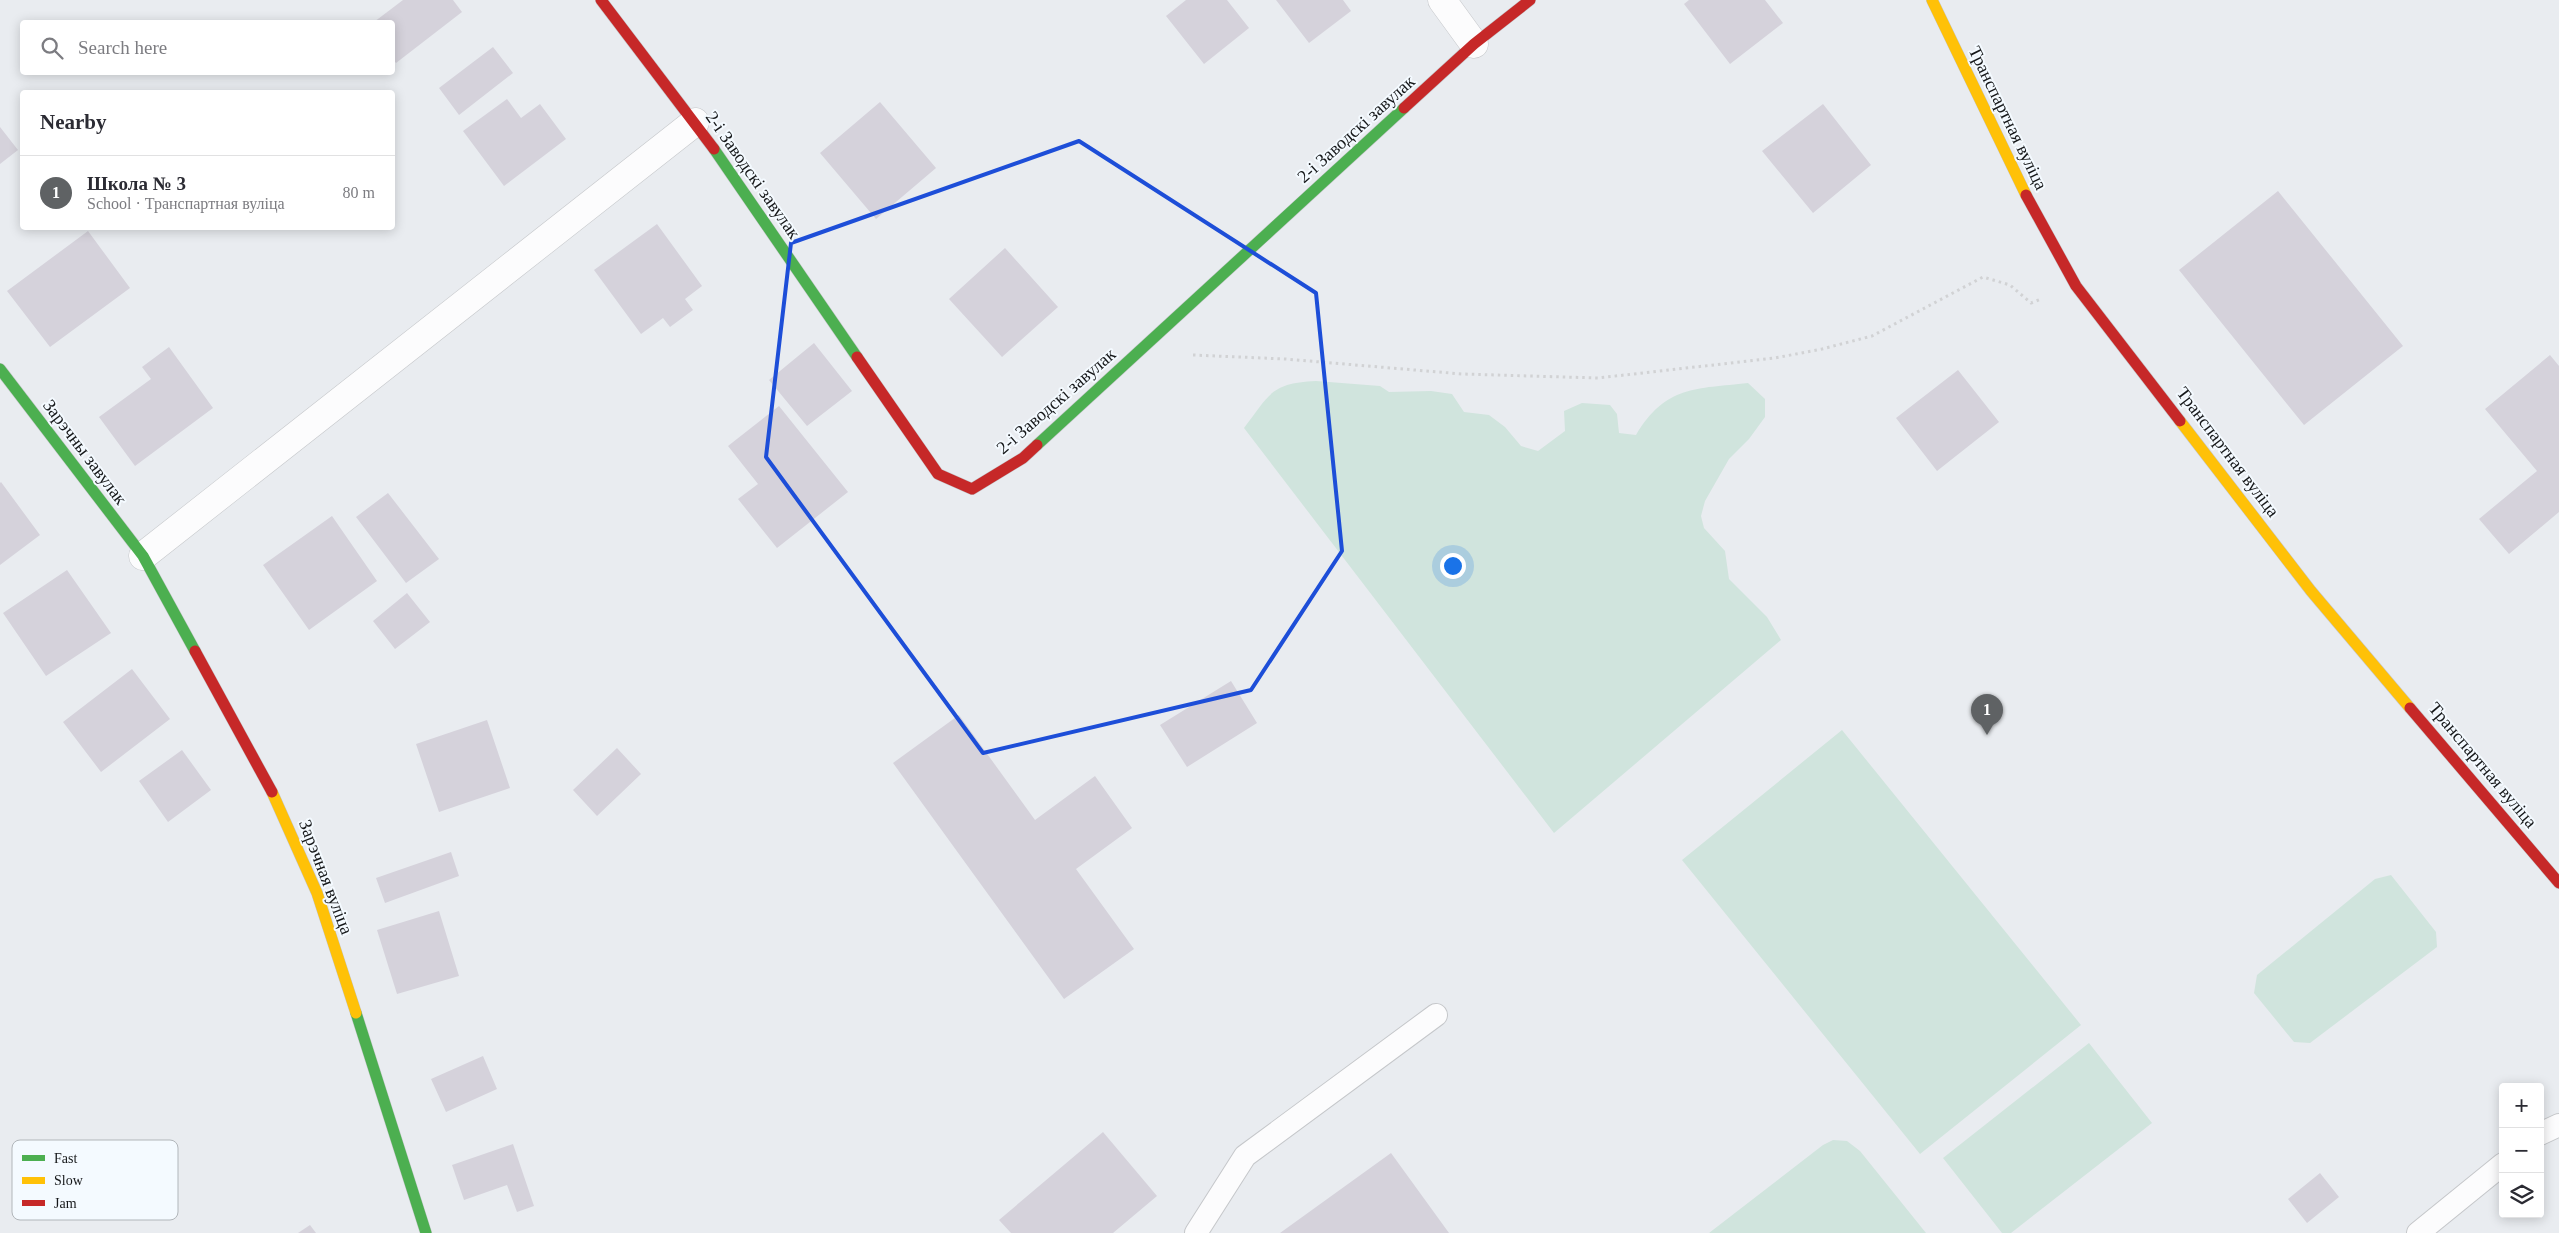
<!DOCTYPE html>
<html lang="en">
<head>
<meta charset="utf-8">
<style>
	:root { --surface:#fff; --page:#f7f7f7; --text:#2b2b33; --muted:#7c7c81; --line:#e1e1e2; --accent:#5f6264 }
	body { margin:0; font-family:"Times New Roman",serif; background:var(--page); color:var(--text) }
	.controls { position:absolute; right:15px; bottom:15px; display:grid; overflow:hidden; border-radius:5px; box-shadow:0 2px 12px #0003 }
	.controls button { width:45px; height:45px; display:grid; place-items:center; padding:0; border:0; border-bottom:1px solid var(--line); background:var(--surface); color:var(--text); font:25px sans-serif }
	.you { position:absolute; left:1452px; top:565px; width:18px; height:18px; margin:-12px; border:4px solid #fff; border-radius:50%; background:#1a73e8; box-shadow:0 0 0 8px #1a73e833 }
	.badge { display:grid; place-items:center; width:32px; height:32px; border-radius:50%; background:var(--accent); color:#fff; font-size:16px; font-weight:700 }
	.pin { position:absolute; translate:-50% -41px; filter:drop-shadow(0 1px 2px #0008) }
	.pin::after { content:''; position:absolute; top:26px; width:18px; height:15px; background:inherit; clip-path:polygon(0 0,100% 0,50% 100%) }
	.list { margin:0; padding:0; list-style:none }
	h2 { display:flex; justify-content:space-between; align-items:center; height:65px; margin:0; padding:0 20px; font-size:21px }
	h2 small { font-size:16px; font-weight:400; color:var(--muted) }
	.list li { display:grid; grid-template-columns:32px 1fr auto; gap:15px; align-items:center; box-sizing:border-box; height:75px; padding:0 20px; border-top:1px solid var(--line) }
	.list b { display:block; font-size:19px; white-space:nowrap }
	.list p { margin:0; font-size:16px; white-space:nowrap; color:var(--muted) }
	.list em { font-size:16px; font-style:normal; color:var(--muted) }
	.icon { flex:none; width:28px; height:28px; fill:none; stroke:currentColor; stroke-width:2; stroke-linecap:round; stroke-linejoin:round }
	.map { position:relative; flex:none; width:2559px; height:1233px; overflow:hidden }
	.search { position:absolute; background:var(--surface); box-shadow:0 2px 12px #0003; left:20px; top:20px; width:375px; height:55px; display:flex; align-items:center; gap:12px; box-sizing:border-box; padding:0 18px; border-radius:5px; color:var(--muted); font-size:19px }
	.panel { position:absolute; background:var(--surface); box-shadow:0 2px 12px #0003; left:20px; top:90px; width:375px; height:140px; border-radius:5px }
	.map>svg:first-child { display:block }
</style>
</head>
<body>
<div class="map">
<svg width="2559" height="1233" viewBox="0 0 2559 1233">
	<rect width="100%" height="100%" fill="#e9ecf0"/>
	<path fill="#d0e4dd" d="M1316,381L1380,386L1389,392L1431,391L1452,394L1464,412L1489,415L1505,427L1521,446L1538,451L1565,431L1564,411L1582,403L1610,405L1617,414L1619,433L1636,435C1666,385 1696,389 1748,383L1765,399V417L1749,439L1729,459L1705,501L1701,516L1704,528L1725,551L1729,579L1767,617L1781,640L1554,833L1244,428C1270,394 1271,383 1316,381Z
		M1842,730L2081,1025L1920,1154L1682,860Z
		M2391,875L2436,932L2437,947L2310,1043L2294,1042L2254,993L2257,975L2375,879Z
		M2089,1043L2152,1123L2011,1233H2002L1943,1158Z
		M1833,1140L1847,1141L1860,1151L1926,1233H1709L1823,1145Z"/>
	<path fill="#d5d2db" d="M403,0H453L462,12L396,63L392,58V22H374Z
		M1186,0H1227L1249,28L1204,64L1166,16Z
		M1276,0H1343L1351,11L1309,43Z
		M1689,0H1765L1783,23L1730,64L1684,4Z
		M493,47L513,73L459,115L439,88Z
		M507,99L521,118L540,104L566,139L504,186L463,131Z
		M880,102L936,168L876,219L820,153Z
		M1823,104L1871,165L1813,213L1762,151Z
		M0,127L18,150L0,164Z
		M2278,191L2403,346L2304,425L2179,270Z
		M657,224L702,286L685,299L693,310L670,327L663,318L641,334L594,270Z
		M88,231L130,288L50,347L7,291Z
		M1005,248L1058,307L1002,357L949,299Z
		M814,343L852,391L807,426L769,380Z
		M169,347L213,408L135,466L99,417L151,379L142,367Z
		M2550,355L2559,366V512L2509,554L2479,519L2537,471L2485,409Z
		M1958,370L1999,422L1937,471L1896,418Z
		M779,406L848,492L777,548L738,499L758,484L728,446Z
		M1,482L40,535L0,565V483Z
		M388,493L439,559L406,583L356,517Z
		M332,516L377,581L309,630L263,565Z
		M67,570L111,633L46,676L3,613Z
		M407,593L430,622L395,649L373,621Z
		M132,669L170,719L101,772L63,722Z
		M1231,681L1257,723L1187,767L1160,725Z
		M959,715L1035,820L1095,776L1132,828L1076,869L1134,949L1064,999L893,763Z
		M487,720L510,788L439,812L416,744Z
		M617,748L641,774L597,816L573,790Z
		M182,750L211,790L168,822L139,781Z
		M451,852L459,876L385,903L376,878Z
		M439,911L459,976L397,994L377,930Z
		M483,1056L497,1089L446,1112L431,1079Z
		M1103,1132L1157,1196L1113,1233H1011L999,1220Z
		M513,1144L534,1206L517,1212L507,1185L464,1200L452,1165Z
		M1391,1153L1449,1233H1280Z
		M2320,1173L2339,1197L2307,1223L2288,1199Z
		M310,1225L316,1233H298Z"/>
	<g fill="none" stroke-linecap="round" stroke-linejoin="round">
		<g stroke="#c5c7ca" stroke-width="24">
			<path id="lane" d="M2540,1134L2559,1125
				M1196,1233L1245,1156L1436,1015
				M2418,1233L2503,1164"/>
		</g>
		<g stroke="#c5c7ca" stroke-width="29">
			<path id="street" d="M1442,0L1474,44
				M143,556L695,122"/>
		</g>
		<g stroke="#c5c7ca" stroke-width="12">
			<path id="fast" d="M714,149L857,357
				M0,369L143,556L195,651
				M1037,445L1404,108
				M356,1013L426,1233"/>
		</g>
		<g stroke="#c5c7ca" stroke-width="12">
			<path id="slow" d="M1932,0L2026,195
				M2180,421L2311,591L2410,708
				M272,792L317,893L356,1013"/>
		</g>
		<g stroke="#c5c7ca" stroke-width="12">
			<path id="jam" d="M601,0L714,149
				M1404,108L1474,44L1530,0
				M2026,195L2076,286L2180,421
				M857,357L938,474L972,489L1023,458L1037,445
				M195,651L272,792
				M2410,708L2559,883"/>
		</g>
		<path stroke="#d1d2d4" stroke-width="3" stroke-dasharray="2.5 4" stroke-linecap="butt" d="M1193,355L1285,359L1462,374L1598,378L1775,358L1822,349L1872,336L1983,277L2010,285L2031,303L2041,299"/>
		<use href="#lane" stroke="#fcfcfd" stroke-width="22"/>
		<use href="#street" stroke="#fcfcfd" stroke-width="28"/>
		<use href="#fast" stroke="#4caf50" stroke-width="11"/>
		<use href="#slow" stroke="#ffc107" stroke-width="11"/>
		<use href="#jam" stroke="#c62828" stroke-width="11"/>
	</g>
	<path fill="none" stroke="#1d4ed8" stroke-width="4" stroke-linejoin="round" d="M1079,141L1316,293L1342,551L1251,690L983,753L766,457L791,243Z"/>
	<g text-anchor="middle" stroke-width="4" stroke-linejoin="round" paint-order="stroke">
		<g font-size="18" fill="#151719" stroke="#f4faff">
			<text transform="translate(2008 118) rotate(64)" y="6">Транспартная вуліца</text>
			<text transform="translate(1356 129) rotate(-42)" y="6">2-і Заводскі завулак</text>
			<text transform="translate(753 175) rotate(55)" y="6">2-і Заводскі завулак</text>
			<text transform="translate(1056 401) rotate(-41)" y="6">2-і Заводскі завулак</text>
			<text transform="translate(85 452) rotate(53)" y="6">Зарэчны завулак</text>
			<text transform="translate(2228 452) rotate(53)" y="6">Транспартная вуліца</text>
			<text transform="translate(2483 765) rotate(50)" y="6">Транспартная вуліца</text>
			<text transform="translate(326 877) rotate(69)" y="6">Зарэчная вуліца</text>
		</g>
	</g>
	<rect x="12" y="1140" width="166" height="80" rx="8" fill="#f4faff" stroke="#b1b6ba" stroke-width="1"/>
	<rect x="22" y="1155" width="23" height="6" fill="#4caf50"/>
	<rect x="22" y="1177" width="23" height="7" fill="#ffc107"/>
	<rect x="22" y="1200" width="23" height="6" fill="#c62828"/>
	<g font-size="14" fill="#151719">
		<text x="54" y="1163">Fast</text>
		<text x="54" y="1185">Slow</text>
		<text x="54" y="1208">Jam</text>
	</g>
</svg>
<div class="controls">
<button>+</button>
<button>−</button>
<button><svg class="icon" aria-label="layers" viewBox="0 0 24 24"><path d="M12 4l9 5-9 5-9-5zM3 14l9 5 9-5"/></svg></button>
</div>
<div class="you"></div>
<div class="pin badge" style="left:1987px;top:735px">1</div>
<div class="search"><svg class="icon" aria-label="search" viewBox="0 0 24 24"><circle cx="10" cy="10" r="6"/><path d="M15 15l6 6"/></svg>Search here</div>
<section class="panel">
<h2>Nearby<small></small></h2>
<ul class="list">
<li><span class="badge">1</span><div><b>Школа № 3</b><p>School · Транспартная вуліца</p></div><em>80 m</em></li>
</ul>
</section>
</div>
</body>
</html>
